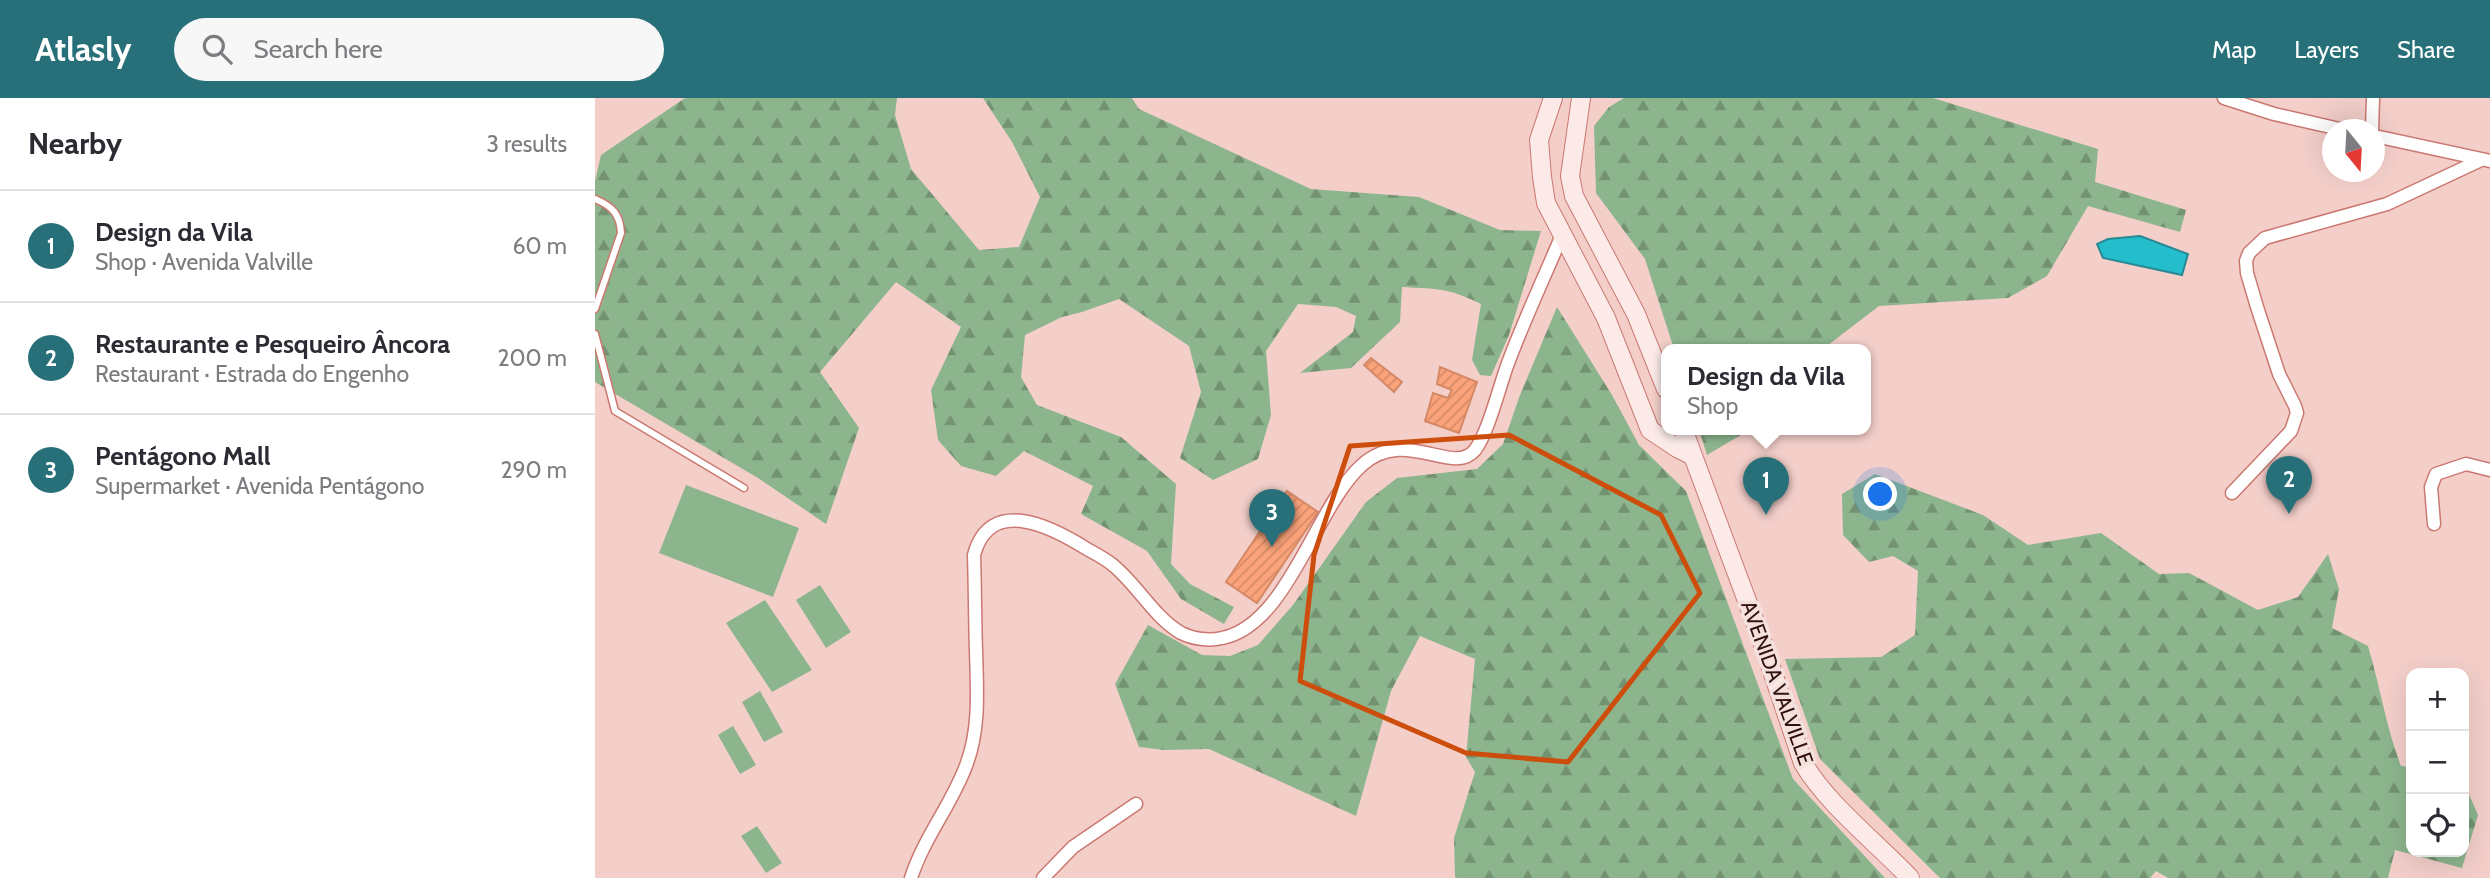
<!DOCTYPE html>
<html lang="en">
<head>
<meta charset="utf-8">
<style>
	:root { --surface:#fff; --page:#f7f7f7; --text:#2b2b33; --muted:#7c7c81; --line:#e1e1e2; --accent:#277079 }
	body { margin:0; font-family:Cabin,sans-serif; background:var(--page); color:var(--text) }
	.controls { position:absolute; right:21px; bottom:21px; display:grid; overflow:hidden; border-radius:14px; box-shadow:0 7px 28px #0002 }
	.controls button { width:63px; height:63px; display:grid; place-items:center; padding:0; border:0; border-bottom:2px solid var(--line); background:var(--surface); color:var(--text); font:35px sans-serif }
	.compass { position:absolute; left:1727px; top:21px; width:63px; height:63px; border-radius:50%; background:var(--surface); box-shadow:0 7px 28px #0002; rotate:162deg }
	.you { position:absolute; left:1286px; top:397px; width:24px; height:24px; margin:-18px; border:5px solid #fff; border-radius:50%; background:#1a73e8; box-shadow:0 0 0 10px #1a73e833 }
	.badge { display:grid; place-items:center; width:46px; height:46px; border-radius:50%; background:var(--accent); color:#fff; font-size:23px; font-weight:700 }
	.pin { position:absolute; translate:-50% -58px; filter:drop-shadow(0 2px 4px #0008) }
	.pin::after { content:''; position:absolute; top:37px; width:24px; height:21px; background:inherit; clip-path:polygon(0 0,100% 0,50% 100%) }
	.popup { position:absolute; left:1066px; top:246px; width:210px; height:91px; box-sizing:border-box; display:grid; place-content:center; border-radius:14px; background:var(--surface); filter:drop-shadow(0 2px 5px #0005); font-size:23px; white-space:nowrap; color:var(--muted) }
	.popup b { font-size:26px; color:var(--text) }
	.popup::after { content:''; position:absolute; left:50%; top:100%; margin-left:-14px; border:14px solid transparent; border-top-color:var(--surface) }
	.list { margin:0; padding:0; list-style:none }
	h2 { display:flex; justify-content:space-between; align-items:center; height:91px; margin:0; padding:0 28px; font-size:30px }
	h2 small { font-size:23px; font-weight:400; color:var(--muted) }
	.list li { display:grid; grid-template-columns:46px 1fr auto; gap:21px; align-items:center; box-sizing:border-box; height:112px; padding:0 28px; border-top:2px solid var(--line) }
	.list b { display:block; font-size:26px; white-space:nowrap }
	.list p { margin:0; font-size:23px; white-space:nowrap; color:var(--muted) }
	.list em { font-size:23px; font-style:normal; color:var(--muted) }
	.icon { flex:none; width:38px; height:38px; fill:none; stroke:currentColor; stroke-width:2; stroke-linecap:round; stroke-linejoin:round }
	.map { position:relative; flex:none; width:1895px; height:780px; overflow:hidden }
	header { display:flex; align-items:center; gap:42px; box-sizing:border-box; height:98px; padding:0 35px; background:var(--accent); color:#fff }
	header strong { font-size:33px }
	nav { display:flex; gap:38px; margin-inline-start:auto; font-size:24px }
	.search { width:490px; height:63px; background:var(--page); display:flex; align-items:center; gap:18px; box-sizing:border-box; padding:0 24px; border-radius:38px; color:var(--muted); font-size:26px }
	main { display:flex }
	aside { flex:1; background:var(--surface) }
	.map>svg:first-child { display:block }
</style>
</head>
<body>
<header>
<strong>Atlasly</strong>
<div class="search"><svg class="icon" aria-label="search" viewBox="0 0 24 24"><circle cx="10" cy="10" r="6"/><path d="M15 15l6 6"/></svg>Search here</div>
<nav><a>Map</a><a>Layers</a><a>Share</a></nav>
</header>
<main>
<aside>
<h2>Nearby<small>3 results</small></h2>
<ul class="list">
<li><span class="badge">1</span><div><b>Design da Vila</b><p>Shop · Avenida Valville</p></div><em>60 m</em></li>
<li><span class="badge">2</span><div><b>Restaurante e Pesqueiro Âncora</b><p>Restaurant · Estrada do Engenho</p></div><em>200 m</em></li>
<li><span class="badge">3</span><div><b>Pentágono Mall</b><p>Supermarket · Avenida Pentágono</p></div><em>290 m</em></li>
</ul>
</aside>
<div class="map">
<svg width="1895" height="780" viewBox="0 0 1895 780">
	<defs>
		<pattern id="forest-firs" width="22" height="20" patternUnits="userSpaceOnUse" patternTransform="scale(1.75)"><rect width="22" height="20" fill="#8cb58d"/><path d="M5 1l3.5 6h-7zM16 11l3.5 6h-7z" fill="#739272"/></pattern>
		<pattern id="building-hatch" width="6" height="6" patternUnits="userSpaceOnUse" patternTransform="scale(1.75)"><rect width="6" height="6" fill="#fba37a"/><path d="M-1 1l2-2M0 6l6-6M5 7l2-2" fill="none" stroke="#d88b68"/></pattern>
	</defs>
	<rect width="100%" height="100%" fill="#f4cfca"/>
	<path fill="#8cb58d" d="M91,387L204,430L178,499L64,455Z
		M225,487L256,534L231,550L201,502Z
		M170,502L217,572L177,594L131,525Z
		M165,593L188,634L169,644L147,604Z
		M138,628L161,667L145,676L123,637Z
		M162,728L187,765L171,775L146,738Z"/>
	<path fill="url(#forest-firs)" d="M90,0H302L300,17L316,71L384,152L424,149L445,99L417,44L388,0H537L544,11L716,91L824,99L905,132L946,133L914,237L896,278L885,277L877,262L886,206C854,190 842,191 807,189L805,224L756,270L705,275L758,234L761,218L741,209L703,206L671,253L676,317L663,361L618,382L585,360L606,294L594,248L524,201L487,214L467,219L430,237L426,279L442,307L526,339L581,386L576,466L595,486L639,509L629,526L586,501L552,453L486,416L498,388L429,353L401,378L366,368L343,342L336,292L366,229L301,184L225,274L264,330L231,426L163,380L0,284V83L6,57Z
		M1029,0H1338L1503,51L1500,84L1591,112L1585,134L1493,108L1452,178L1413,200L1284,208L1228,251H1079L1050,161L1001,95L999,28L1014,9Z
		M962,209L1017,297L1044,347L1091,393L1198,681L1290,780H862L860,779L859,740L880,674L871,659L880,561L825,538L796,593L761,718L614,651L569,652L544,649L520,586L553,527L607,557L635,558L663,547L698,507L771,404L802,380L882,371L908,346L925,297Z
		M1104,331H1156L1112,357Z
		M1280,376L1388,417L1433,447L1506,435L1564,476L1594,475L1663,512L1703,499L1733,456L1744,491L1737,530L1773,548C1785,588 1791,629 1806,668L1816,669V754H1869V685L1883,717L1867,770L1800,752L1793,780H1573L1561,773L1555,780H1345L1225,661L1190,561L1286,559L1320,537L1323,473L1298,458L1274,464L1248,437L1247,396Z"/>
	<path fill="#23bdcc" stroke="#278993" stroke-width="2" d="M1545,138L1593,156L1587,177L1508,160L1502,146L1513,141Z"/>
	<path fill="url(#building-hatch)" stroke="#d58965" stroke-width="2" d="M776,260L807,284L799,294L769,267Z
		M845,269L882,284L864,335L830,323L838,295L853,300L857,292L842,286Z
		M692,393L723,414L662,505L631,484Z"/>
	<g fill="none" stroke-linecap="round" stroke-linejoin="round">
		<g stroke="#cb7870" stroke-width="9">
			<path id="lane" d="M0,101C17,108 25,116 26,135L0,211
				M0,236L20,313L149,390"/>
		</g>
		<g stroke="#cb7870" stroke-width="15">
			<path id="street" d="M1629,0L1679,16L1749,32
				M1777,32L1778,0
				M1780,38L1895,63
				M1637,395L1696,333L1702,315L1700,308L1684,276L1662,209L1652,175L1651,163L1654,155L1670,140L1792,106L1886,62
				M1839,426L1836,389L1841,376L1871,366L1895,372
				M316,780C329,739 358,705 372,665C385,629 382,591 381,553C380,521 380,489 379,457C395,397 457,429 492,451C501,456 511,461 519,468C543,488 559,519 586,535C598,541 614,543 627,540C693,527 720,409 767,367C810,328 858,379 880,352C893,335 904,290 912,268C928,224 949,180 967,137
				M448,780L478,749L541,706"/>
		</g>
		<g stroke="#cb7870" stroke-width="20">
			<path id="secondary" d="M958,0L944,42L947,79L951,105L1011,220L1055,332L1082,350L1098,358
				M986,0L975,78L979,98L1041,216L1071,291
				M1088,331L1167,543L1208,665C1232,706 1282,745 1315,780"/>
		</g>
		<use href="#lane" stroke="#fff" stroke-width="6"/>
		<use href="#street" stroke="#fff" stroke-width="12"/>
		<use href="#secondary" stroke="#fbeae8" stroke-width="18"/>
	</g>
	<path fill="none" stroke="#cd4e0c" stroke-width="5" stroke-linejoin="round" d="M914,337L1066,417L1105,495L973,664L871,655L705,583L719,457L755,348Z"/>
	<g text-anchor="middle" stroke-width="7" stroke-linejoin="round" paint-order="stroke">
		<g font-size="21" fill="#31110e" stroke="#f4e1de">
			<text transform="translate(1182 585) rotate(70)" y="7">AVENIDA VALVILLE</text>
		</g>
	</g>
</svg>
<div class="controls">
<button>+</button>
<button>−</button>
<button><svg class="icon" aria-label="locate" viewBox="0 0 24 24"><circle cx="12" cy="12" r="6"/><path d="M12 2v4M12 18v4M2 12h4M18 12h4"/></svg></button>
</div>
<svg class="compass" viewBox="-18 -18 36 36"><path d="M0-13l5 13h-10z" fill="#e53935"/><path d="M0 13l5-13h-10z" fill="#7c7c81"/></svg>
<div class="you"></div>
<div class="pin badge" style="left:1171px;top:417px">1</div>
<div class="popup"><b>Design da Vila</b>Shop</div>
<div class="pin badge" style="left:1694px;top:416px">2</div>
<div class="pin badge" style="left:677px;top:449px">3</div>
</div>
</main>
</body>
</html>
